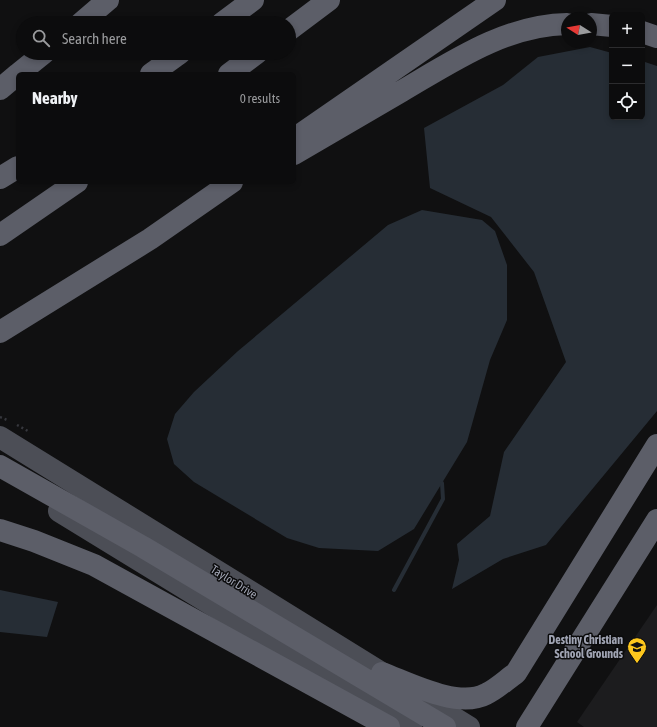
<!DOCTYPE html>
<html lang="en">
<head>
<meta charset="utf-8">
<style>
	:root { --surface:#0c0c0d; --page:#1a1a1b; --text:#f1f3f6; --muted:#9a9b9d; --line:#2c2c2e }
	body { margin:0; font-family:"Asap Condensed",sans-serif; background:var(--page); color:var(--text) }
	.controls { position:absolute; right:12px; top:12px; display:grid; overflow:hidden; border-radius:6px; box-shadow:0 2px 6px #0003 }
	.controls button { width:36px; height:36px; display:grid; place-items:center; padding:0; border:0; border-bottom:1px solid var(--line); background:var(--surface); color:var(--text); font:20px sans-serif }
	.compass { position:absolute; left:561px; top:12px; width:36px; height:36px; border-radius:50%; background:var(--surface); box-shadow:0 2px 6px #0003; rotate:281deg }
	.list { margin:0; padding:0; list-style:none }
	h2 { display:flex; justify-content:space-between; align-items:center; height:52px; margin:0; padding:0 16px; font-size:17px }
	h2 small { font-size:13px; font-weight:400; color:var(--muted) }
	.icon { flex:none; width:22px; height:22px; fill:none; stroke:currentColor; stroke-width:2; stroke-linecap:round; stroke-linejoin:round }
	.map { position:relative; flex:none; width:657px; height:727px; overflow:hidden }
	.search { position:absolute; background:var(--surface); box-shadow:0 2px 6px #0003; left:16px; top:16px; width:280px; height:44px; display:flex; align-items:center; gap:10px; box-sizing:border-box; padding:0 14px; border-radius:22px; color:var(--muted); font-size:15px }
	.panel { position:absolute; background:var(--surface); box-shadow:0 2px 6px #0003; left:16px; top:72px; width:280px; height:112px; border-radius:6px }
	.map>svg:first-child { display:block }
</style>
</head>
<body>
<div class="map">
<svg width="657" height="727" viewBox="0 0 657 727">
	<rect width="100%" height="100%" fill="#101011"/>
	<path fill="#1c1c1e" d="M657,605V727H584L577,722Z"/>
	<path fill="#262d35" d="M590,47L612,53V117H642V61L657,66V411L546,545L503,559L452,589L459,560L457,544L490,516L504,452L566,362L534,272L491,217L430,188L424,128L503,85L538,57Z
		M422,210L482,220L495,231L507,265V320L490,360L467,442L414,529L378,551L319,548L287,538L194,482L174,464L167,439L175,414L194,392L238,351L388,225Z
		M0,590L58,602L47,637L0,632Z"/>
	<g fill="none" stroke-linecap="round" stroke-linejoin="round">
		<path stroke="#262d35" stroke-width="4" d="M394,590L443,499L442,483"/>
		<path stroke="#37383e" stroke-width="2.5" stroke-dasharray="2 3" stroke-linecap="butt" d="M0,417L7,420
			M17,425L28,431"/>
		<path stroke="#4c4e56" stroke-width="22" d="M0,437L469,727
			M59,511L411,727"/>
		<path stroke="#5c5e68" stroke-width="22" d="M81,23L108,0
			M222,23L253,0
			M591,24L612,26
			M289,30L329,0
			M642,32L657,37
			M18,74L44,53
			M151,74L180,53
			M229,74L257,53
			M0,89L18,74
			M298,136L495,0
			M294,154C330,133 366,112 402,91C453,61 506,25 567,24
			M0,178L18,167
			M0,235L77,182
			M0,332L150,239L232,182
			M0,466L143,547L445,727
			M0,530L34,541L94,565L389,727
			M382,673C409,683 458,709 486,694C497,689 507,679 516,673L657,445
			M527,727L657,520"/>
	</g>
	<defs>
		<g id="school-pin" transform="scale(1)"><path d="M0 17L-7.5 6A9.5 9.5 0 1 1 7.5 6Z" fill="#fdc71d" stroke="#0b0b0c"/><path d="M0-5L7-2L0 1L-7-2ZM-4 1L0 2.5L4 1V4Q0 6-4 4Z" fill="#111"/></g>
	</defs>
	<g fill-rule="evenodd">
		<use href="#school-pin" x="637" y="647"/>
	</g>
	<g text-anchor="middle" stroke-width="3" stroke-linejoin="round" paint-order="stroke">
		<g font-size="12" fill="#a0a4b3" stroke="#0b0b0c">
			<text transform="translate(234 582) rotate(32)" y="4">Taylor Drive</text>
		</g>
		<g font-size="12" font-weight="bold" fill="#a0a4b3" stroke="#0b0b0c" text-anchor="end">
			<text x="623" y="644">Destiny Christian<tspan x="623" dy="14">School Grounds</tspan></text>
		</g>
	</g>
</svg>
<div class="controls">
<button>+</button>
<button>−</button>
<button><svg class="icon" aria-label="locate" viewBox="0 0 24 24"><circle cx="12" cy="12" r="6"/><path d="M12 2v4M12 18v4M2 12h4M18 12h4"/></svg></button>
</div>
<svg class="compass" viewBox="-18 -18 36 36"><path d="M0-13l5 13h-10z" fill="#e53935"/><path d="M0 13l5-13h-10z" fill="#9a9b9d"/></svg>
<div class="search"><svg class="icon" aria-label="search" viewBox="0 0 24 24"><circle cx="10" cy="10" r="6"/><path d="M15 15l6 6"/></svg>Search here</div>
<section class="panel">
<h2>Nearby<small>0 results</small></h2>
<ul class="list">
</ul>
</section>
</div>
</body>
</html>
